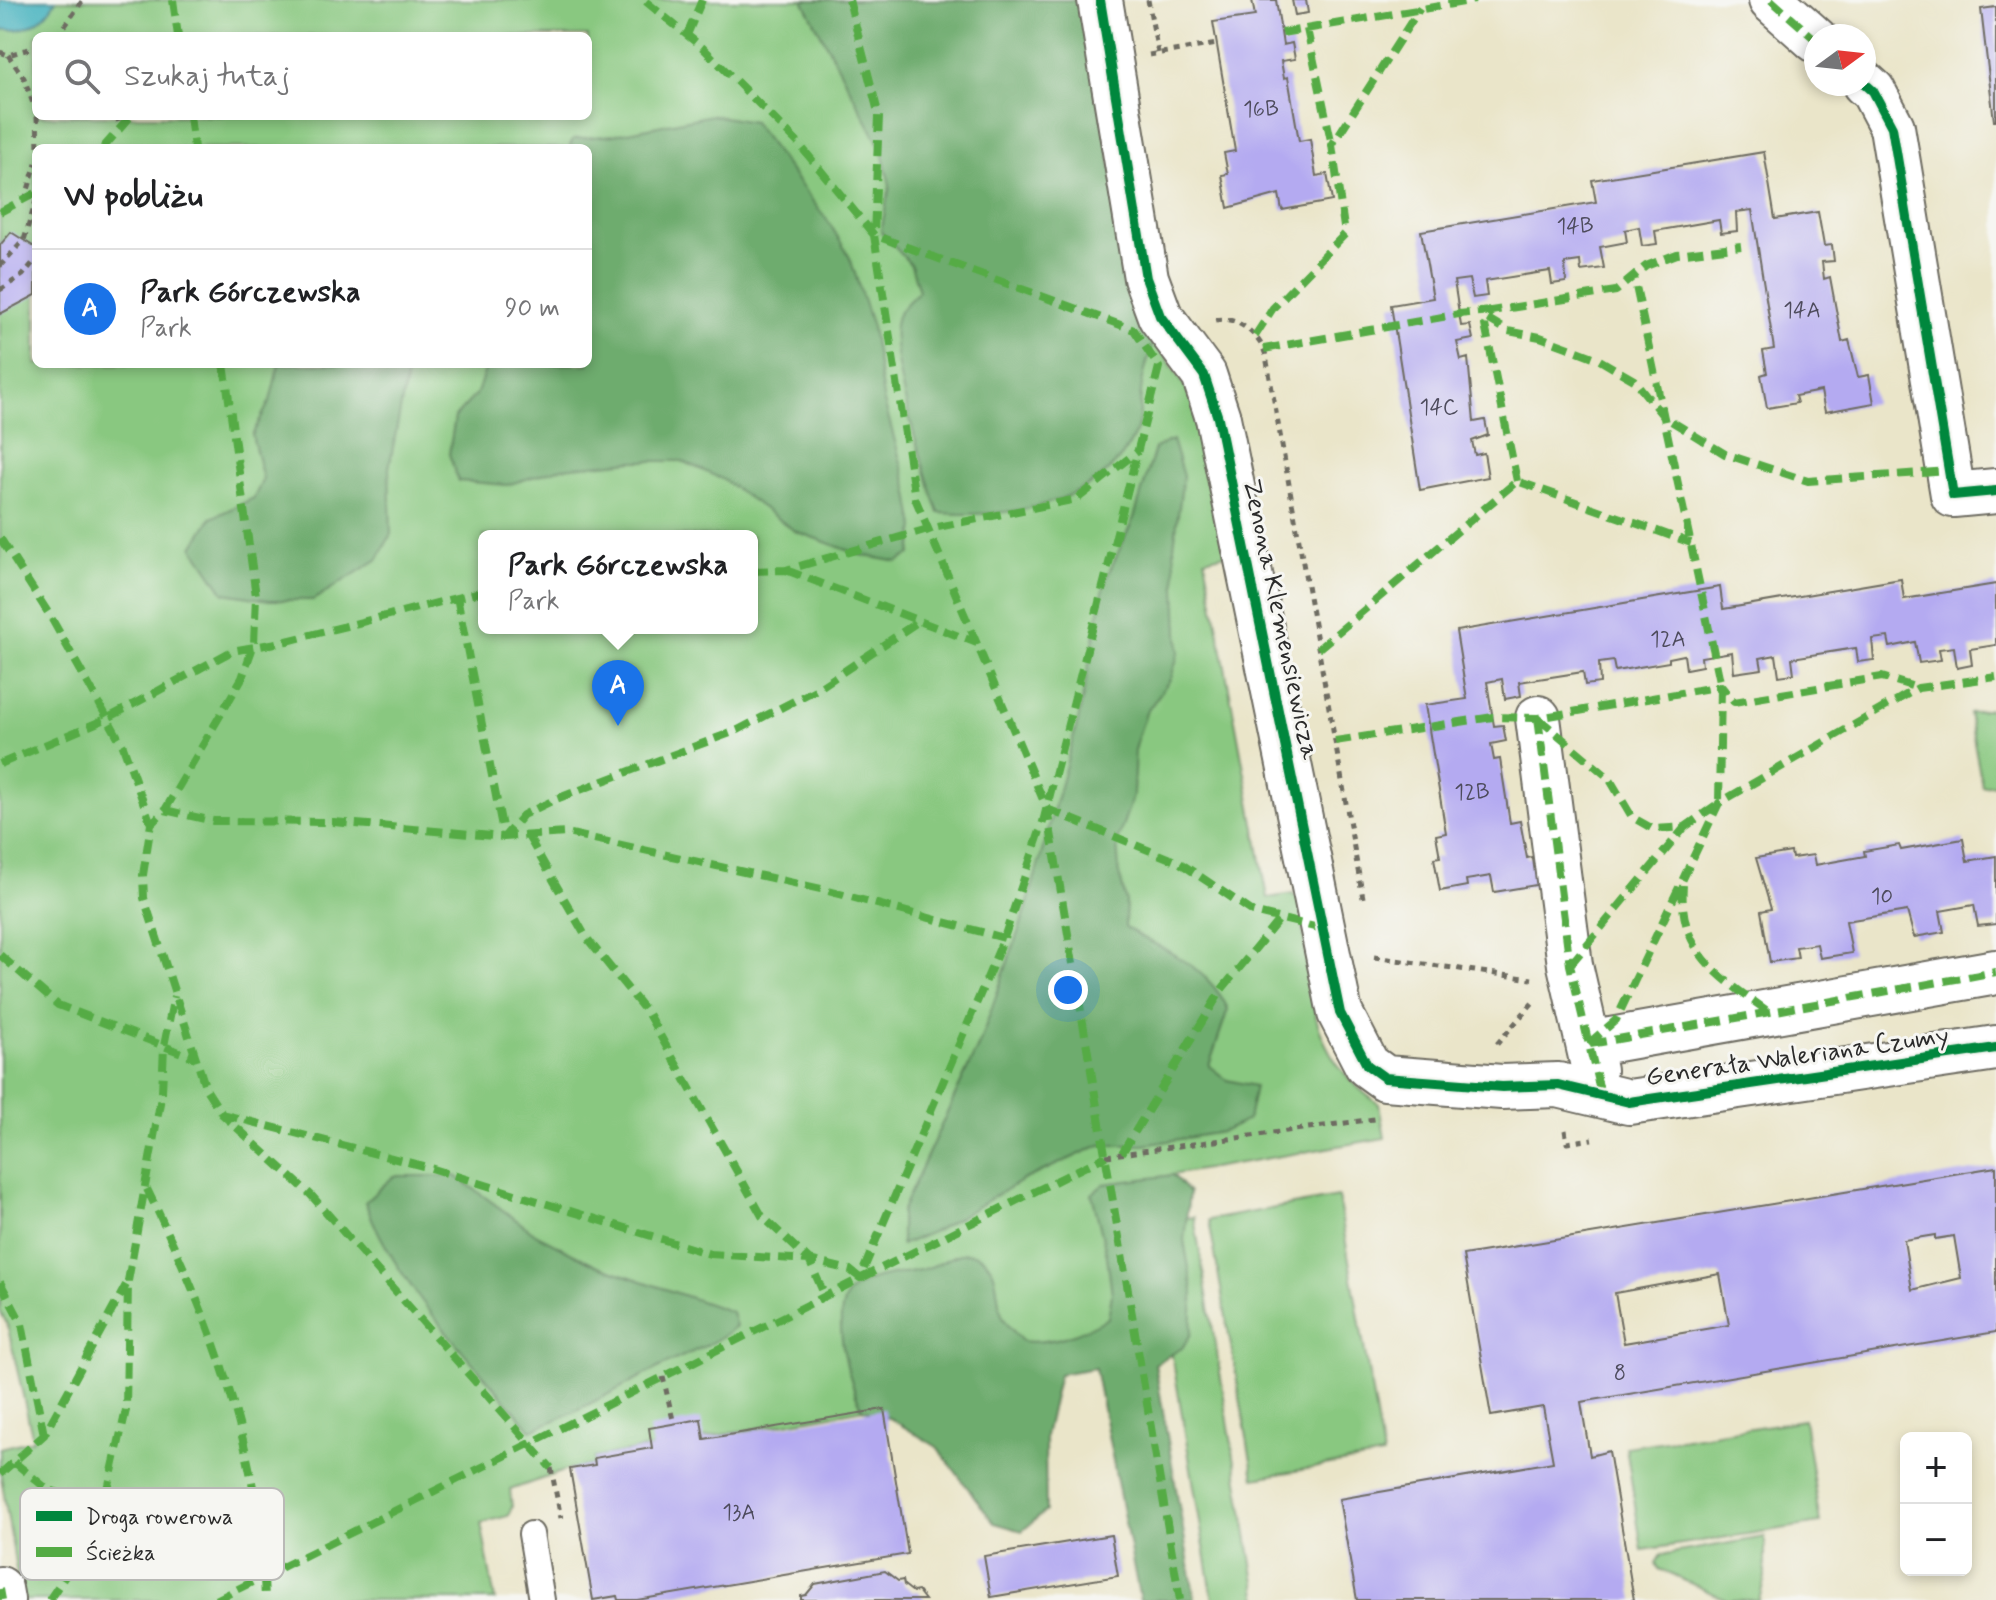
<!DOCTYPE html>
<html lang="pl">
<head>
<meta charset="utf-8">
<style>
	:root { --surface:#fff; --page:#f2f2f2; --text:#202124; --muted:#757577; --line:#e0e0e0; --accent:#1a73e8 }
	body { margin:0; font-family:Mynerve,sans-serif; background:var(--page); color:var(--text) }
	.controls { position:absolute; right:24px; bottom:24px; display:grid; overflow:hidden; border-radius:12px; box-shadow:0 4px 12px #0003 }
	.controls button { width:72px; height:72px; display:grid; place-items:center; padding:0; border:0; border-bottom:2px solid var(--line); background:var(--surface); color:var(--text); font:40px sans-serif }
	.compass { position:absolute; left:1804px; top:24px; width:72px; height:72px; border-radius:50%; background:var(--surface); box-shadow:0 4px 12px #0003; rotate:75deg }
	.you { position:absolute; left:1068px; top:990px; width:28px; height:28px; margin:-20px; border:6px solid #fff; border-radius:50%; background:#1a73e8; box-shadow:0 0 0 12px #1a73e833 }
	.badge { display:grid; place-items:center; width:52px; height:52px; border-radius:50%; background:var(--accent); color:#fff; font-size:26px; font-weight:700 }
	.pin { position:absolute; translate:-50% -66px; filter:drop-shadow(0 2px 4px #0008) }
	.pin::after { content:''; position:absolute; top:42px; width:28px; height:24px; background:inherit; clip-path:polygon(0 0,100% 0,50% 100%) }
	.popup { position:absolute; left:478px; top:530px; width:280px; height:104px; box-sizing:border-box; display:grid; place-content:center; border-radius:12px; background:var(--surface); filter:drop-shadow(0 2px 6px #0005); font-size:26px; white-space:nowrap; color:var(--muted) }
	.popup b { font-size:30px; color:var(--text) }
	.popup::after { content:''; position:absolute; left:50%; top:100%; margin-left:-16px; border:16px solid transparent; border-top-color:var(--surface) }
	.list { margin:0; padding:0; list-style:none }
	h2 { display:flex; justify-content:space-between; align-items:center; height:104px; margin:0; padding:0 32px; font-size:34px }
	h2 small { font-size:26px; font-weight:400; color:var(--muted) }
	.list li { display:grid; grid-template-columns:52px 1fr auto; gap:24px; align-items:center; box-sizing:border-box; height:120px; padding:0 32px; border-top:2px solid var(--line) }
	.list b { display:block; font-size:30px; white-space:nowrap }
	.list p { margin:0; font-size:26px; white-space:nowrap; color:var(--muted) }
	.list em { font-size:26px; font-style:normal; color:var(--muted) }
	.icon { flex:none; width:44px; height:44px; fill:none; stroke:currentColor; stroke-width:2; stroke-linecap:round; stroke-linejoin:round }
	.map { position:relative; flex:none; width:1996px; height:1600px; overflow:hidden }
	.search { position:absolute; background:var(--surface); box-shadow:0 4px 12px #0003; left:32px; top:32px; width:560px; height:88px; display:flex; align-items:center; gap:20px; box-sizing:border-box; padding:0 28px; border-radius:12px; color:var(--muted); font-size:30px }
	.panel { position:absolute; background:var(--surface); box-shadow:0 4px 12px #0003; left:32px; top:144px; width:560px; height:224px; border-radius:12px }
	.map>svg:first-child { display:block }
</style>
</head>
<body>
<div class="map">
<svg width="1996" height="1600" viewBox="0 0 1996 1600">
	<rect width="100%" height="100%" fill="#f6f6f2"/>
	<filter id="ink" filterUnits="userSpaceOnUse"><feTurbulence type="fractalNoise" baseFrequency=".0125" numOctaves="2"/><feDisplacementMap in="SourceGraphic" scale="16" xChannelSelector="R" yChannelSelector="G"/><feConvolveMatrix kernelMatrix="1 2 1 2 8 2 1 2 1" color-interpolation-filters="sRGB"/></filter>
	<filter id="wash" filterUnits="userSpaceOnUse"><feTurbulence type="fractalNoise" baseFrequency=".006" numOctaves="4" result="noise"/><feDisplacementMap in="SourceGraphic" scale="32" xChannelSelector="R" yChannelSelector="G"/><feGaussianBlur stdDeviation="1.8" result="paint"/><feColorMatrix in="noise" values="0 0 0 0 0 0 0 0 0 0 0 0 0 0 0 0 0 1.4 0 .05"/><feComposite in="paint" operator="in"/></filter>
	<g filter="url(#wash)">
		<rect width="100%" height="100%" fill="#eae5c9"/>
		<path fill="#89c880" stroke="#5a7a56" stroke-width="2" fill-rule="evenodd" d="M0,0H1081L1116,193L1128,297L1200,410L1230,553L1205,559L1268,898L1293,894L1300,901C1311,983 1303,1053 1379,1104L1385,1138L1125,1183L1155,1364L1095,1367L594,1458L595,1465L570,1469L510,1490L512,1507L508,1516L481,1523L495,1600H21L0,1470V1448L33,1440L7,1324L0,1311ZM36,36H588V116H36ZM36,148H588V364H36ZM484,536H752V628H484Z
			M1996,708V784L1982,786L1969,713Z
			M1338,1197L1383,1456L1254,1478L1209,1220Z
			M1194,1217L1258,1600H1213L1150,1224Z
			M1804,1420L1820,1523L1642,1550L1626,1447Z
			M1765,1537V1577L1759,1600H1727L1659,1569L1656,1563L1661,1555Z"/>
		<path fill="#6eac6e" stroke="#4c6c4c" stroke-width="2" d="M803,0H1078L1083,6L1116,193L1128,297L1153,343C1149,356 1144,370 1142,384C1139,399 1142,418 1136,432C1103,506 1009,518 939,513C927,479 882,343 898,314C903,306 912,298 919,291L911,265L881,232L890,185L881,148Z
			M712,115L753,122L830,224L850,258L872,327L883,398L908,488L915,527L911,554L898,562L861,555L795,531L722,479L682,461H633L562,468L507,485L458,481L449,454L455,417L477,393L487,364H588V148H569L573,139L614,135Z
			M279,364H409L389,468L391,534L378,559L313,600H269L224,593L193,547L211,518L254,498L263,479L252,435L270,401Z
			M1172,440L1183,476L1174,546L1179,652L1171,678L1146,713L1135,746L1133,796L1117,841L1119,872L1126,902L1125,927C1164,951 1208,965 1228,1009L1209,1066L1227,1080L1255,1086L1248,1120L1222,1132L1144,1145H1100L1023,1180L937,1230L901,1245V1212L980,1042L1026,910L1078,721L1105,581L1134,518L1155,448Z
			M1173,1175L1189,1193L1184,1240L1193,1290L1191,1334L1182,1348L1155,1364L1195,1600H1140L1095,1368L1059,1374L1045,1436L1046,1511L1022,1531L994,1523L937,1447L891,1419L862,1409C850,1384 828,1313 851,1291C870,1274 904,1275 927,1268C945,1263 960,1247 979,1256C1002,1267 994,1298 1003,1317C1007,1325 1016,1334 1022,1341C1050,1345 1084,1332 1108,1318L1112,1294L1107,1256L1092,1194L1104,1184Z
			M394,1176H456L537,1235L596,1265L732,1312L736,1326C713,1346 687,1353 660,1367C617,1389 576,1413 531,1430C472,1359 398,1289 365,1202Z"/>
		<path fill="#41b0bd" stroke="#366e74" stroke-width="2" d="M0,0H56C45,21 25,34 0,29Z"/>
		<g id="blocks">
			<path fill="#b4aaf1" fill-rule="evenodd" d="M1252,0H1276L1283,45L1292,43L1295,59L1281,61L1284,78L1288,77L1299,141L1310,139L1316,176L1327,174L1332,201L1282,210L1279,194L1228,208L1222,175L1228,174L1224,153L1235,151L1213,22L1255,16Z
				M1292,0H1306L1308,13L1295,15Z
				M1996,7V121H1994L1981,9Z
				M1764,152L1775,219L1818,212L1824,246L1832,245L1834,261L1822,262L1824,279L1830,277L1842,342L1849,340L1858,377L1869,375L1874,403L1825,412L1821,391L1795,396L1797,403L1767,408L1761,375L1767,373L1763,351L1774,349L1752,210L1736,212L1737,231L1721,233L1719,220L1655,231L1657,244L1642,246L1639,227L1625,230L1627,242L1600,247L1604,268L1581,271L1580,261L1565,263L1566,282L1552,284L1550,271L1485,281L1487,296L1473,298L1469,279L1454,281L1461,326L1470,325L1473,339L1457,342L1461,360L1468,358L1474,422L1485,420L1488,435L1472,441L1475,455L1484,453L1488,477L1420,490L1391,305L1433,298L1421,231L1596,202L1592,180Z
				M11,232L36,248V295L0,314V245Z
				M1901,579L1904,599L1996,584V645L1970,649L1972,665L1957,668L1954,647L1939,649L1941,660L1919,663L1915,642L1890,647L1888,637L1872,639L1874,660L1858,662L1856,648L1792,658L1794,674L1779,676L1776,655L1760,658L1762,669L1734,673L1732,652L1701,657L1702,666L1686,669L1684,655L1669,658V662L1615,671L1613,661L1599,663L1600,683L1585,685L1583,672L1519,682L1521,696L1505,699L1502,679L1487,682L1494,726L1503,725L1506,741L1491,744L1494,760L1500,759L1510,823L1520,821L1527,858L1537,856L1542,884L1494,892L1491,876L1466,880L1467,886L1440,891L1434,858L1440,857L1436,835L1446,833L1425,705L1467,699L1456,631L1720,587L1723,609Z
				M1963,839L1967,861L1996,856V924L1978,926L1974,905L1940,911L1944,932L1914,937L1907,911L1846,921L1852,953L1820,958L1817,944L1796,947L1798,958L1770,962L1761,911L1771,909L1756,858L1791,852L1792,858L1813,855L1815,865L1865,856L1864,851L1899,845L1901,850Z
				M1996,1167V1332L1581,1402L1590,1456L1609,1451L1634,1600H1357L1339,1499L1553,1462L1543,1407L1491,1416L1463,1255ZM1935,1235V1239L1954,1236L1961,1278L1912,1290L1904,1240ZM1720,1274L1729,1325L1624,1343L1615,1293Z
				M884,1409L908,1554L637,1600H618L617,1596L593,1600L570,1469L595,1465L594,1458L652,1448L649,1428L701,1419L704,1439Z
				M1111,1535L1118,1576L991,1597L984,1556Z
				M885,1571L898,1581L903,1580L904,1585L913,1592L918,1591L925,1600H801V1596L806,1595L815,1584Z"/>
		</g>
	</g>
	<g filter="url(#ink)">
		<use href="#blocks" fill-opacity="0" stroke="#6e6c62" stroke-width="2"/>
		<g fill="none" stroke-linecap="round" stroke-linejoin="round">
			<g stroke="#6e6c62" stroke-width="28">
				<path id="service" d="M531,1534L542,1600"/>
			</g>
			<g stroke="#6e6c62" stroke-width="48">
				<path id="minor" d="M1100,0L1146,278L1160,316L1204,375L1218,418L1340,1013L1367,1065L1385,1078L1502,1087L1558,1085L1629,1102L1996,1048
					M1771,0L1816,40
					M1864,83L1873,91L1892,127L1953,495L1996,491
					M1538,718L1570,965L1594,1070
					M1588,1044L1996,972
					M0,1589L2,1600"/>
			</g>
			<path stroke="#6e6c62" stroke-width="5" stroke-dasharray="6 6" stroke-linecap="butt" d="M1148,0L1158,53
				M58,36L83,0
				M0,52L8,55L36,47
				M8,55L24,78L36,112
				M1149,55L1217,44
				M37,116L38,148
				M117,116L121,129
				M25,200L36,163
				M0,266L24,240L36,201
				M0,290L23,275L36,259
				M1216,320C1237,315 1261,336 1266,356L1363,898
				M1374,957L1532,979
				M1497,1044L1535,1000
				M1565,1130L1567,1143L1592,1139
				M1106,1156L1374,1119
				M663,1377L674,1424
				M551,1468L561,1518"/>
			<use href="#service" stroke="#fff" stroke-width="24"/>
			<use href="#minor" stroke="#fff" stroke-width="44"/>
			<path stroke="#54ab44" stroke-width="8" stroke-dasharray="16 8" stroke-linecap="butt" d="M173,0L178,36
				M849,0L879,116L874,235L915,498L1047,809L1180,1600
				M1771,0L1816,40
				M1307,29L1332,145
				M1282,33L1475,0
				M687,35L702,0
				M190,116L194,148
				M103,148L131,116
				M0,212L36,193
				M1488,319L1508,331L1540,337L1596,358L1634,380L1663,416L1725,454L1808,481L1949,471
				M1255,336L1273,308L1345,234L1332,145L1420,8
				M1264,349L1459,314L1491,311
				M224,364L256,596L254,644L242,678L165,810L151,824L143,875L144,898L206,1089L222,1114L311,1195L551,1468
				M1517,481L1485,325L1491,311L1616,291L1646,266L1677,254L1741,246
				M0,538L49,614L123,746L151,824
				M786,570L977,643
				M752,571L786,570L928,529L1077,499L1138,451
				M457,597L504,837L523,815L556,799L738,730L819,688L919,621
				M1318,649L1517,481L1691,543
				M1538,718L1609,778L1632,817L1653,829L1685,827L1719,803L1721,686L1634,277
				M1538,718L1570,965L1601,1095
				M1335,741L1493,717L1538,718L1721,686L1734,702L1882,677L1918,688
				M0,764L108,718L232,651L287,641L484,591
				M1047,809L1180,863L1253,912L1323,929
				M165,810L213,821L334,822L504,837L567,833L821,889L1004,938
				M528,836L586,937L648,1014L762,1216L809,1260L825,1296
				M1683,885C1678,951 1718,976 1766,1010
				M0,955L58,1005L195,1058
				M1570,965L1685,827
				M1588,1044L1616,1020L1719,803L1918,688L1996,677
				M1590,1044L1996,972
				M222,1114L427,1167L710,1254L809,1260L850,1270L860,1278L1004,938L1043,822L1159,367L1134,330L874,235L798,143L703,48L644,0
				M1122,1153L1222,989L1282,916
				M147,1189C212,1322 260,1449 265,1600
				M0,1282L22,1324L44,1435
				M14,1462L47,1489L261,1562L263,1570
				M0,1474L44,1435L126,1285
				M0,1589L2,1600
				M49,1600L82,1551L104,1507L126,1410L128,1281L162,1092L164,1046L174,996
				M216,1600L1106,1156"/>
			<g stroke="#f6f6f2" stroke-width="15">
				<path id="cycleway" d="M1100,0L1146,278L1160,316L1204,375L1218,418L1340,1013L1367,1065L1385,1078L1502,1087L1558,1085L1629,1102L1996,1048
					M1864,83L1873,91L1892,127L1953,495L1996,491"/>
			</g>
			<use href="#cycleway" stroke="#00873e" stroke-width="10"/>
		</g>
	</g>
	<g text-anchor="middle" stroke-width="6" stroke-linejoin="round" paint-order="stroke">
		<g font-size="22" fill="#4d4b5c">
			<text x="1261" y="116">16B</text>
			<text x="1575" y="233">14B</text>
			<text x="1802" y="317">14A</text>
			<text x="1439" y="414">14C</text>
			<text x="1668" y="646">12A</text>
			<text x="1472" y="799">12B</text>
			<text x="1882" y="903">10</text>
			<text x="1620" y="1380">8</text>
			<text x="739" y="1519">13A</text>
		</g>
		<g font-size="26" fill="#2b2b2b" stroke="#f6f6f2">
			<text transform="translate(1282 619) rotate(78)" y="9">Zenona Klemensiewicza</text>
			<text transform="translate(1797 1055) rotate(-8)" y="9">Generała Waleriana Czumy</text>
		</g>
	</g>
	<rect x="20" y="1488" width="264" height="92" rx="12" fill="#f6f6f2" stroke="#b9b9b6" stroke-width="2"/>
	<rect x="36" y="1511" width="36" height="10" fill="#00873e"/>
	<rect x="36" y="1547" width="36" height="10" fill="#54ab44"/>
	<g font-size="22" fill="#2b2b2b">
		<text x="86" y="1524">Droga rowerowa</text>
		<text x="86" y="1560">Ścieżka</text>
	</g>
</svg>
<div class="controls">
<button>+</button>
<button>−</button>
</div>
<svg class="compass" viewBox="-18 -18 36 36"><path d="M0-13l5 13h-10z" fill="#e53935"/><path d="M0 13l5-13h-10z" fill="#757577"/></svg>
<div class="you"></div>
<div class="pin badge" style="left:618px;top:726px">A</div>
<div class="popup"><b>Park Górczewska</b>Park</div>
<div class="search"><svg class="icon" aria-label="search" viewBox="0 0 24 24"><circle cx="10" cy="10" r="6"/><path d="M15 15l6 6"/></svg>Szukaj tutaj</div>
<section class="panel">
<h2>W pobliżu<small></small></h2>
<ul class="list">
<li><span class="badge">A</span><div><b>Park Górczewska</b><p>Park</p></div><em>90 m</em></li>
</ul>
</section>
</div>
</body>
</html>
